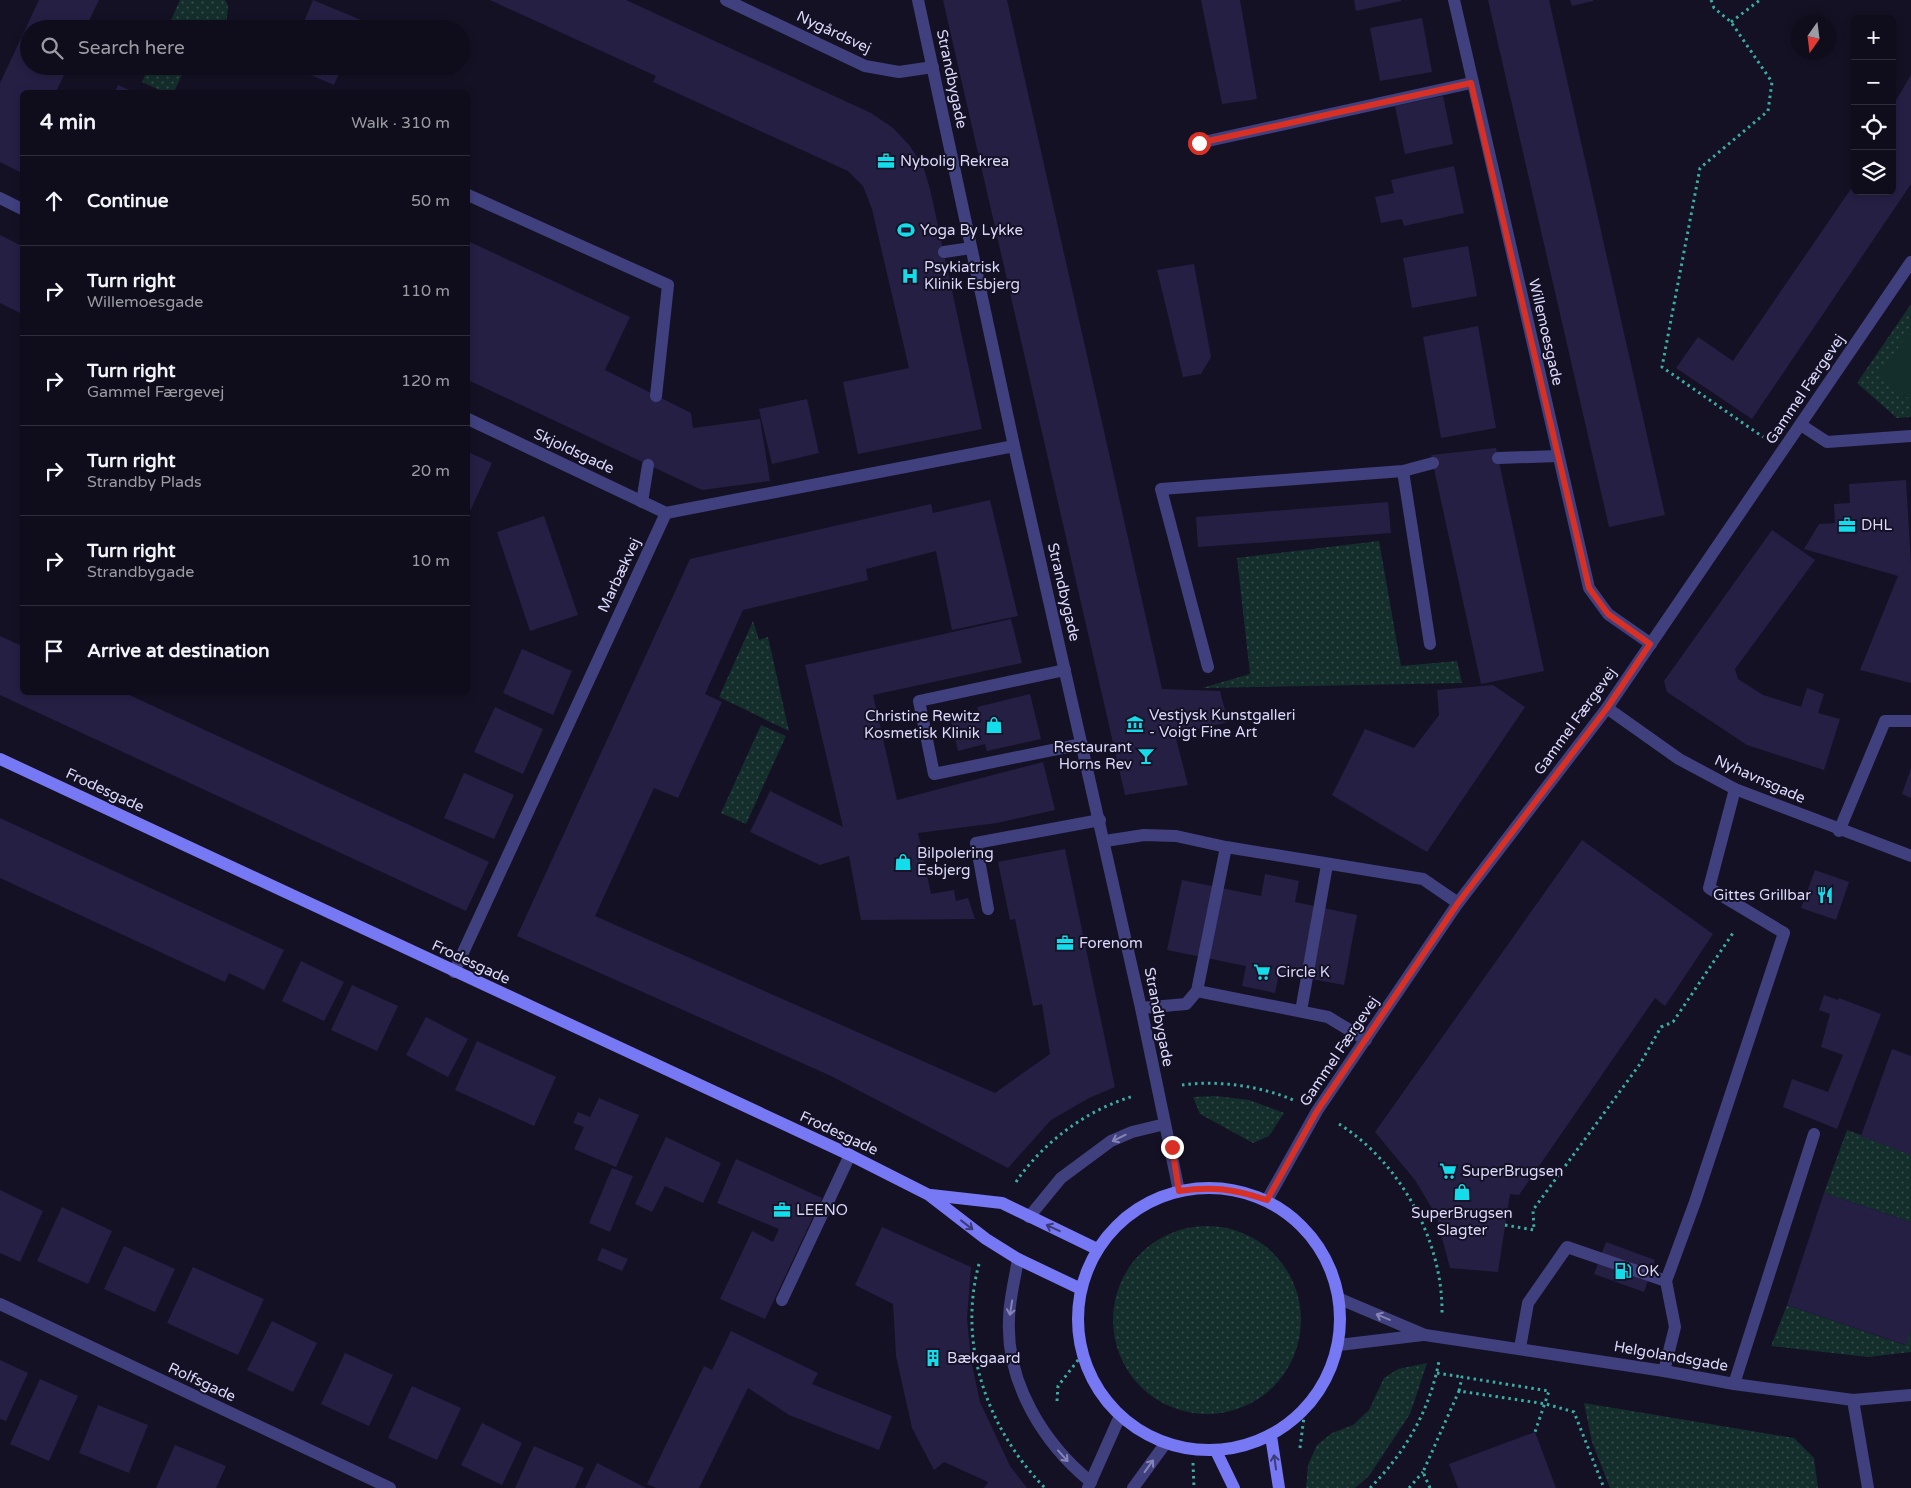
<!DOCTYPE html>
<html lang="en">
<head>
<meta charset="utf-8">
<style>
	:root { --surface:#0f0d1b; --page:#181624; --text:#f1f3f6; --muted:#9b9ca3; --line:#2f2d3a }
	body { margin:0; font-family:"Varela Round",sans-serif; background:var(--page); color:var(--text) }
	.controls { position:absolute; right:15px; top:15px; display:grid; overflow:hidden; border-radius:8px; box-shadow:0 2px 8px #0003 }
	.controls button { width:45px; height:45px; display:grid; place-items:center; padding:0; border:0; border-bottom:1px solid var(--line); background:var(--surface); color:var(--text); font:25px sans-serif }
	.compass { position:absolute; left:1791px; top:15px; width:45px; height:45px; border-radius:50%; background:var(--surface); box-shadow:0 2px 8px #0003; rotate:194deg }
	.stop { position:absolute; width:15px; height:15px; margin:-11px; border:4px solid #d93025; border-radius:50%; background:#fff }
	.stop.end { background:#d93025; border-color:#fff; box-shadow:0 1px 5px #0008 }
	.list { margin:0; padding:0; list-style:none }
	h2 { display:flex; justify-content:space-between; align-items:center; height:65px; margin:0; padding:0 20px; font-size:21px }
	h2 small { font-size:16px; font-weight:400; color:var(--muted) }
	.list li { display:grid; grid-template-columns:32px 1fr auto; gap:15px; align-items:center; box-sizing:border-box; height:90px; padding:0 20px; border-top:1px solid var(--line) }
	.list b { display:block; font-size:19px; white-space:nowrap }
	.list p { margin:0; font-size:16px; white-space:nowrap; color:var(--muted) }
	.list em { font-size:16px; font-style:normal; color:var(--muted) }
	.icon { flex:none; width:28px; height:28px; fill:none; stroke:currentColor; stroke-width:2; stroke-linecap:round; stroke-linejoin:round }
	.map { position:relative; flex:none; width:1911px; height:1488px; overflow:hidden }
	.search { position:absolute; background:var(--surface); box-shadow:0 2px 8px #0003; left:20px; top:20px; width:450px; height:55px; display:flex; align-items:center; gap:12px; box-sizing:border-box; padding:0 18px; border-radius:28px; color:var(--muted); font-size:19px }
	.panel { position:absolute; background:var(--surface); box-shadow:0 2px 8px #0003; left:20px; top:90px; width:450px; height:605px; border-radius:8px }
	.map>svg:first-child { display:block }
</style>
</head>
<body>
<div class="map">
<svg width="1911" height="1488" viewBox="0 0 1911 1488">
	<defs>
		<pattern id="grass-dots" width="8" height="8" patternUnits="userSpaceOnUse" patternTransform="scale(1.25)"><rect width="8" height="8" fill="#142e2c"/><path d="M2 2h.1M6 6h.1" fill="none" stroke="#364c4c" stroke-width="1.8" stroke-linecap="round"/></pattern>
	</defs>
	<rect width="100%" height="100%" fill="#141124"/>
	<path fill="url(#grass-dots)" d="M180,0H225L228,5L226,29H167Z
		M149,66H186L174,92H164L142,82Z
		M1911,304V417L1897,418L1857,383Z
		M1379,541L1401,666L1457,661L1462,683L1202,688L1250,674L1237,558Z
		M753,621L759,640L768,637L789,731L719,697Z
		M761,725L786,736L746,824L721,813Z
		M1216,1096L1249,1100L1284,1113L1269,1136L1253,1143L1200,1114L1193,1097Z
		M1847,1130L1911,1153V1222L1824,1193Z
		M1113 1320a94 94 0 1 1 188 0a94 94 0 1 1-188 0Z
		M1787,1305L1905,1345L1911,1329V1352L1868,1357L1771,1346Z
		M1427,1363L1410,1414L1369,1476L1355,1488H1306L1308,1465L1317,1445L1332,1433L1353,1425L1369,1410L1384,1378L1398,1369Z
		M1584,1403L1794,1438L1814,1458L1818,1488H1610L1592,1442Z"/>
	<path fill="#142e2c" d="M1911,329V401L1880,374Z"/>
	<path fill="#251f44" d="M39,0H99L85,29H29V66H68L56,92H22V173L0,162V83Z
		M313,0L361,20L357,29H301Z
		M490,0H626L871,113L893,128L909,145L923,166L930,189L982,429L858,454L843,382L909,368L872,209L863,186L848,171L653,82L656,76Z
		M943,0H1007L1162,689L1220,691L1228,722L1175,735L1188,785L1125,795Z
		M1201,0H1240L1257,99L1222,104Z
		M1354,0H1401V1L1356,11Z
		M1488,0H1549L1665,515L1609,527Z
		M1570,0H1593V1L1572,6Z
		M1422,18L1432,72L1380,81L1370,28Z
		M290,66H342L334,85Z
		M1911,75V184L1752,419L1676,368L1698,337L1733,361L1855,183V191H1892V126L1896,120L1892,118V107Z
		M118,85L134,92H115Z
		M1443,96L1453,144L1405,154L1395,106Z
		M1454,166L1464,213L1404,226L1402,219L1381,223L1375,197L1394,193L1391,180Z
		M0,235L22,246V314L0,303Z
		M468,241L630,317L605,370L691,413L693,428L760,419L770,481L702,490L468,380Z
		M1468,246L1477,296L1412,308L1403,258Z
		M1194,264L1211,357L1201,374L1183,377L1157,270Z
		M1478,326L1496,428L1441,438L1423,337Z
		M807,399L819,453L772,464L759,409Z
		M1496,448L1544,671L1481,684L1431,455Z
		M468,452L492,463L468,516Z
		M1906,480L1911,564V683L1860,670L1898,576L1804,549L1819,524L1835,523L1834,504L1850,503L1849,484Z
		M990,500L1018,616L952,630L936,551L866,569L868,580L743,610L705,694L722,702L678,798L654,788L595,916L995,1093L1050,1054L1042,1004L1033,1006L1015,919L1010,920L998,862L1065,849L1115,1087L1089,1098L1051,1120L1008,1168L829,1075L517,936L690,559L931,504L933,513Z
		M1388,502L1391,533L1198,547L1196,517Z
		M544,516L578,615L530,631L497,532Z
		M1772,530L1815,560L1735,669L1738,679L1763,695L1801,707L1807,688L1824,694L1818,713L1840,719L1824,770L1747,745L1667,692L1664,681Z
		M1011,619L1022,663L873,695L897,800L1043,762L1055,810L997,823L918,833L931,894L954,890L956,901L968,898L975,919L861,920L849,856L820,865L750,832L770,791L843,827L805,665Z
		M0,636L22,646V692H123L489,862L466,911L0,695Z
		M522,649L572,671L553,715L503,693Z
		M1493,685L1525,707L1427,852L1332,795L1365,729L1414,748L1439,715L1437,690Z
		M1030,694L1041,739L987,751L985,744L958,751L951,720L979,714L977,707Z
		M495,707L543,729L523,774L474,752Z
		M1911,768V798L1902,794Z
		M464,773L514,795L494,839L444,818Z
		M0,818L284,950L264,990L229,973L225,982L0,878Z
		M1582,840L1713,934L1665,1006L1655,998L1519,1195L1510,1194L1498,1272L1450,1268L1436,1215L1415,1180L1375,1132Z
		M1815,870L1849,882L1836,920L1801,908Z
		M1265,874L1299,881L1295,902L1357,915L1344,985L1279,973L1275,993L1242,986L1246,966L1167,950L1182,880L1261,896Z
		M301,961L344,982L324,1021L282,1001Z
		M352,985L398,1006L377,1051L331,1030Z
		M1824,995L1838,1000L1839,998L1881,1014L1837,1129L1783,1107L1792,1079L1828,1092L1843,1055L1821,1047L1830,1014L1819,1010Z
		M426,1017L468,1039L448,1077L406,1055Z
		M477,1041L556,1077L534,1126L455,1090Z
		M1892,1049L1911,1056V1155L1861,1136Z
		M599,1098L639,1115L616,1167L574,1149L584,1127L573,1123L578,1112L590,1117Z
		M666,1137L721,1163L703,1203L665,1186L652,1212L635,1204Z
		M736,1159L822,1198L765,1319L720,1299L752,1231L773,1242L779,1229L717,1203Z
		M612,1168L633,1176L610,1232L589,1223Z
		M0,1190L43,1211L20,1262L0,1253Z
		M1824,1193L1911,1222V1329L1906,1345L1787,1305Z
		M62,1207L112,1231L88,1284L37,1261Z
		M882,1227L971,1267L967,1318L971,1360L980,1402L1010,1466L1027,1488H984L988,1482L944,1462L934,1470L912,1428L896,1356L893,1304L855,1285Z
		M1606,1242L1655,1260L1644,1292L1594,1274Z
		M124,1246L175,1269L155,1312L104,1289Z
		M602,1248L628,1259L622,1271L597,1260Z
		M193,1267L264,1299L238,1355L167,1323Z
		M272,1321L317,1343L293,1392L247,1370Z
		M731,1331L818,1373L812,1384L892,1416L879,1450L789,1415L748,1388L699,1488H656L647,1484L704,1366L712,1370Z
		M345,1353L393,1375L369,1426L321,1404Z
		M0,1360L28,1373L6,1421L0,1419Z
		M40,1379L78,1396L49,1461L10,1444Z
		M412,1386L461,1408L437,1460L388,1438Z
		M98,1405L148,1425L129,1473L79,1453Z
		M482,1423L522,1443L502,1485L461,1465Z
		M1535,1432L1556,1488H1458L1449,1464Z
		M175,1445L226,1466L216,1488H156Z
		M534,1446L584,1468L575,1488H515Z
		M597,1463L646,1488H585Z"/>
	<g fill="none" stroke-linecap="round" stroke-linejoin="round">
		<path stroke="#3aaea3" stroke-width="3" stroke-dasharray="2.5 4" stroke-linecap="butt" d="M1711,0L1714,8L1731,22L1772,82L1768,111L1700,168L1662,367L1763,437
			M1731,22L1760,0
			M1182,1085C1217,1080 1261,1086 1293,1100
			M1339,1124C1400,1162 1443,1241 1442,1313
			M1016,1182C1043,1142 1088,1109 1134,1096
			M1505,1225L1534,1230L1533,1210L1640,1064L1661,1027L1673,1022L1733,933
			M979,1264C957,1345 988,1430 1045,1488
			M1437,1373L1462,1377
			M1459,1391L1462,1377L1549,1391L1535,1432
			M1057,1401L1058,1386L1082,1355
			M1300,1448L1305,1409
			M1193,1463L1194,1488
			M1370,1488C1405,1453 1430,1410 1439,1361
			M1409,1488L1423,1472
			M1430,1488L1423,1472L1459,1391L1546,1404L1574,1412L1604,1488"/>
		<path stroke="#40407f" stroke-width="12" d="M1199,143L1471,83
			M468,195L668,285L656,396
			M944,252L971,248
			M1801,425L1827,442L1911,436
			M1498,458L1558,456
			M1403,471L1433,463
			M642,502L648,465
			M1208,667L1161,489L1403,471L1430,644
			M1065,670L919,701L934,774L1082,744
			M1839,831L1885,721H1911
			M1105,841L1144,835L1176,836L1226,847L1423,879L1458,903
			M988,909L976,843L1100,820
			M1197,991L1226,847
			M1141,1008L1186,1004L1197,991L1328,1017L1366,1040
			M1301,1011L1327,865
			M1029,1217L1061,1178L1111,1141L1132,1132L1165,1124
			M1018,1259C1015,1279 1009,1300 1009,1320C1006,1383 1044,1444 1091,1482
			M1666,1281L1695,1202L1784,933L1709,888L1735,789
			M782,1300L850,1155
			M1520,1348L1528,1303L1567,1247L1666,1281L1675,1327L1664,1371
			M1734,1384L1814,1134"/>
		<path stroke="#40407f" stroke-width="12" d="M726,0L865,66L899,72L933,67
			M1454,0L1589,588L1608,614L1651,644
			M0,198L22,209
			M468,419L666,513
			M1607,708L1679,759L1735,789L1911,856
			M454,972L666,513L1014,446
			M0,1304L390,1488
			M1425,1335L1664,1371L1734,1384L1853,1400L1911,1395
			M1853,1400L1868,1488"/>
		<path stroke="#40407f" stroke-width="12" d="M918,0L1014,446L1141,1008L1179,1191
			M1267,1200L1317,1111L1458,903L1607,708L1911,262
			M1340,1299L1425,1335
			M1339,1345L1423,1335
			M1088,1488L1120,1416
			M1133,1488L1165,1444"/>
		<path stroke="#7778f4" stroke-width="12" d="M0,759L850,1155L929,1195L986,1239L1018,1259L1081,1289
			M1078 1319a131 131 0 1 1 262 0a131 131 0 1 1-262 0Z
			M931,1195L1002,1203L1097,1249
			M1271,1436L1279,1488
			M1216,1451L1234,1488"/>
	</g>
	<defs><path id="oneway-shaft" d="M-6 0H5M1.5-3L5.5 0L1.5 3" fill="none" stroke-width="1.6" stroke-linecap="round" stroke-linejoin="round" transform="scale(1.25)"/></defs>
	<g stroke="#8684b7">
		<use href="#oneway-shaft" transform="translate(1119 1138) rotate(154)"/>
		<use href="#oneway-shaft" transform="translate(1011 1308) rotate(99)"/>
		<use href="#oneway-shaft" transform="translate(1383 1317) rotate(-157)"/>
		<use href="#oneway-shaft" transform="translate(1063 1456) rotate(48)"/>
		<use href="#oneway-shaft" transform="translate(1149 1466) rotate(-54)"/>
	</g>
	<g stroke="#3c3a77">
		<use href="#oneway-shaft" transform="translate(967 1225) rotate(38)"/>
		<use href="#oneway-shaft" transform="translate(1053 1228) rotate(-155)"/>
		<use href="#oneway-shaft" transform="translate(1275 1462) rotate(-98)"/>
	</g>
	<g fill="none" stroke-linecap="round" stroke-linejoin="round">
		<path stroke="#d93025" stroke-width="6" d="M1172,1147L1179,1191C1213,1186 1234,1189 1267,1200L1317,1111L1458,903L1607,708L1650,644L1608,614L1589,588L1471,83L1199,143"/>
	</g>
	<defs>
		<g id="office-bare" transform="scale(1.35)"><path d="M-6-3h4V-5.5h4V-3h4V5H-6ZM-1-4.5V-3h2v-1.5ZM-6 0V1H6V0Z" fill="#14ddeb" stroke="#141124" stroke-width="2.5" paint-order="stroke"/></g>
		<g id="stadium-bare" transform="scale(1.35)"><path d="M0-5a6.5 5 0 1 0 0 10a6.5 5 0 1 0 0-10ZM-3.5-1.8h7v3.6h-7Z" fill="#14ddeb" stroke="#141124" stroke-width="2.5" paint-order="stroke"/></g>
		<g id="hospital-bare" transform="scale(1.35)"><path d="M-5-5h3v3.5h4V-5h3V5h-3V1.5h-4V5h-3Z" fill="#14ddeb" stroke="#141124" stroke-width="2.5" paint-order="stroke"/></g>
		<g id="museum-bare" transform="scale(1.35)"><path d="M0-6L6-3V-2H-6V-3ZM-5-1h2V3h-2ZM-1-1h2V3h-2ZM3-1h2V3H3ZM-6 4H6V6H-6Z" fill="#14ddeb" stroke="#141124" stroke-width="2.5" paint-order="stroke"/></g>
		<g id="shop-bare" transform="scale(1.35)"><path d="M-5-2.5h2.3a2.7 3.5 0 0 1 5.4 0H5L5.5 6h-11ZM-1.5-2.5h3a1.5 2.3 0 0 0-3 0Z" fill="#14ddeb" stroke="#141124" stroke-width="2.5" paint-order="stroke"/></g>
		<g id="bar-bare" transform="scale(1.35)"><path d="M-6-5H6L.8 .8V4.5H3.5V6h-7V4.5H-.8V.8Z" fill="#14ddeb" stroke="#141124" stroke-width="2.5" paint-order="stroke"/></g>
		<g id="restaurant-bare" transform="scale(1.35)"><path d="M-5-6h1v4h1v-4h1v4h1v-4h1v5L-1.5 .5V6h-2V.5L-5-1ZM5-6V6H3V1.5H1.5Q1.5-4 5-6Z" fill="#14ddeb" stroke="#141124" stroke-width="2.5" paint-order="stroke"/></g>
		<g id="supermarket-bare" transform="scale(1.35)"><path d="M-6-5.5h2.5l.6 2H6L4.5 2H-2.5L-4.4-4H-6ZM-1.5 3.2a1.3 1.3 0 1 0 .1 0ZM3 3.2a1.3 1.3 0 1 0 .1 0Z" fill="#14ddeb" stroke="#141124" stroke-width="2.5" paint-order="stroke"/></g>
		<g id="fuel-bare" transform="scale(1.35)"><path d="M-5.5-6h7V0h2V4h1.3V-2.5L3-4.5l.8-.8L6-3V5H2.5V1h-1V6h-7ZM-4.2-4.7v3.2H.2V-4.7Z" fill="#14ddeb" stroke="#141124" stroke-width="2.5" paint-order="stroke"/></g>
		<g id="building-bare" transform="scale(1.35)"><path d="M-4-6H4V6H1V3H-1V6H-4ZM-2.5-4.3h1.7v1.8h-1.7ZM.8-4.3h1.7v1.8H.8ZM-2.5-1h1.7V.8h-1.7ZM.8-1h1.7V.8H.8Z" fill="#14ddeb" stroke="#141124" stroke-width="2.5" paint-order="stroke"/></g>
	</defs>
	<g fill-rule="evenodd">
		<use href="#office-bare" x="886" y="161"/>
		<use href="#stadium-bare" x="906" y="230"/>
		<use href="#hospital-bare" x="910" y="276"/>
		<use href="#office-bare" x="1847" y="525"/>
		<use href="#museum-bare" x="1135" y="724"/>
		<use href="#shop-bare" x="994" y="725"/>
		<use href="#bar-bare" x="1146" y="756"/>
		<use href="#shop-bare" x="903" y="862"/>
		<use href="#restaurant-bare" x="1825" y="895"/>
		<use href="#office-bare" x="1065" y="943"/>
		<use href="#supermarket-bare" x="1262" y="972"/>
		<use href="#supermarket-bare" x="1448" y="1171"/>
		<use href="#shop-bare" x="1462" y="1192"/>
		<use href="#office-bare" x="782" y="1210"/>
		<use href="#fuel-bare" x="1623" y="1271"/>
		<use href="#building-bare" x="933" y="1358"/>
	</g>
	<g text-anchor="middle" stroke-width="4" stroke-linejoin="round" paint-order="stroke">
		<g font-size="15" fill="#dbd8fc" stroke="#141124">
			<text transform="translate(834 32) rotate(25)" y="5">Nygårdsvej</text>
			<text transform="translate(952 79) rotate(78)" y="5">Strandbygade</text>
			<text transform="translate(1546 332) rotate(77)" y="5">Willemoesgade</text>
			<text transform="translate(1805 389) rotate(-56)" y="5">Gammel Færgevej</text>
			<text transform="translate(574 451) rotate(25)" y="5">Skjoldsgade</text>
			<text transform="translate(619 575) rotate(-65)" y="5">Marbækvej</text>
			<text transform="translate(1064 592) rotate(77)" y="5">Strandbygade</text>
			<text transform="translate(1575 721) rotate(-54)" y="5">Gammel Færgevej</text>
			<text transform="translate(1760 779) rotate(24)" y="5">Nyhavnsgade</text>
			<text transform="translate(105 790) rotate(25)" y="5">Frodesgade</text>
			<text transform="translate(471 962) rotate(25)" y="5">Frodesgade</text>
			<text transform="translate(1159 1017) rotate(79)" y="5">Strandbygade</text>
			<text transform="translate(1339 1051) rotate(-56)" y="5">Gammel Færgevej</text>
			<text transform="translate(839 1133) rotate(25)" y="5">Frodesgade</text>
			<text transform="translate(1671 1356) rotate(10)" y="5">Helgolandsgade</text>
			<text transform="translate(202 1382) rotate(25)" y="5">Rolfsgade</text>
		</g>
		<g font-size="15" fill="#dbd8fc" stroke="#141124" text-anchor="start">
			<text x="900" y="166">Nybolig Rekrea</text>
			<text x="920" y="235">Yoga By Lykke</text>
			<text x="924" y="272">Psykiatrisk<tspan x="924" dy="17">Klinik Esbjerg</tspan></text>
			<text x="1861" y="530">DHL</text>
			<text x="1149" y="720">Vestjysk Kunstgalleri<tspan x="1149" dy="17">- Voigt Fine Art</tspan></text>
			<text x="980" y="721" text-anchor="end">Christine Rewitz<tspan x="980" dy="17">Kosmetisk Klinik</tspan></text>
			<text x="1132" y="752" text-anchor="end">Restaurant<tspan x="1132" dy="17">Horns Rev</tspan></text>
			<text x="917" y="858">Bilpolering<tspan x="917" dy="17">Esbjerg</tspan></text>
			<text x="1811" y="900" text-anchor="end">Gittes Grillbar</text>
			<text x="1079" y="948">Forenom</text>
			<text x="1276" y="977">Circle K</text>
			<text x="1462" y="1176">SuperBrugsen</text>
			<text x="796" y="1215">LEENO</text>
			<text x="1462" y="1218" text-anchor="middle">SuperBrugsen<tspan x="1462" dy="17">Slagter</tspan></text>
			<text x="1637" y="1276">OK</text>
			<text x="947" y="1363">Bækgaard</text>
		</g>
	</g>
</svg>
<div class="controls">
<button>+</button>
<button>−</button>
<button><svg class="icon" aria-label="locate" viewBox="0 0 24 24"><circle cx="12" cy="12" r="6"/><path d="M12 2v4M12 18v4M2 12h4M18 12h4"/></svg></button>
<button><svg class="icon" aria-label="layers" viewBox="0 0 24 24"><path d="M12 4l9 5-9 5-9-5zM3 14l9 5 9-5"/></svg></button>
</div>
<svg class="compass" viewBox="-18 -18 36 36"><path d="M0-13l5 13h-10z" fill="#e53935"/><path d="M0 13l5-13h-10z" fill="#9b9ca3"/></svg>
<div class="stop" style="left:1199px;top:143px"></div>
<div class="stop end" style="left:1172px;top:1147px"></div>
<div class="search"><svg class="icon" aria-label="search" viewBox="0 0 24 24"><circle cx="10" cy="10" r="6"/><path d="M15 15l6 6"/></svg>Search here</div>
<section class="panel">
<h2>4 min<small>Walk · 310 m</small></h2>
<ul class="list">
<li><svg class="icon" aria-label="ahead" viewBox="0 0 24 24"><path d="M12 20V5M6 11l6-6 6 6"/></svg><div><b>Continue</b></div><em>50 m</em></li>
<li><svg class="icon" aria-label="right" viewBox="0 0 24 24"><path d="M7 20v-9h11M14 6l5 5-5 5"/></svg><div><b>Turn right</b><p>Willemoesgade</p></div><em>110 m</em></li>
<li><svg class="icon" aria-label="right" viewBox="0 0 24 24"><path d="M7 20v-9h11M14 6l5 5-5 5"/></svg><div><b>Turn right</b><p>Gammel Færgevej</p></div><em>120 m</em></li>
<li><svg class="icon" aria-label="right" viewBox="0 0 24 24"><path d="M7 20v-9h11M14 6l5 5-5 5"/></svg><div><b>Turn right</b><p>Strandby Plads</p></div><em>20 m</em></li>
<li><svg class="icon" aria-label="right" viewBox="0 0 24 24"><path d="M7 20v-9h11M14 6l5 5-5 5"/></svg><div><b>Turn right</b><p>Strandbygade</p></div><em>10 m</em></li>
<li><svg class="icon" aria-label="arrive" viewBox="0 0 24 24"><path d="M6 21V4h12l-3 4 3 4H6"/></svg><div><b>Arrive at destination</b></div></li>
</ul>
</section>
</div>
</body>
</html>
